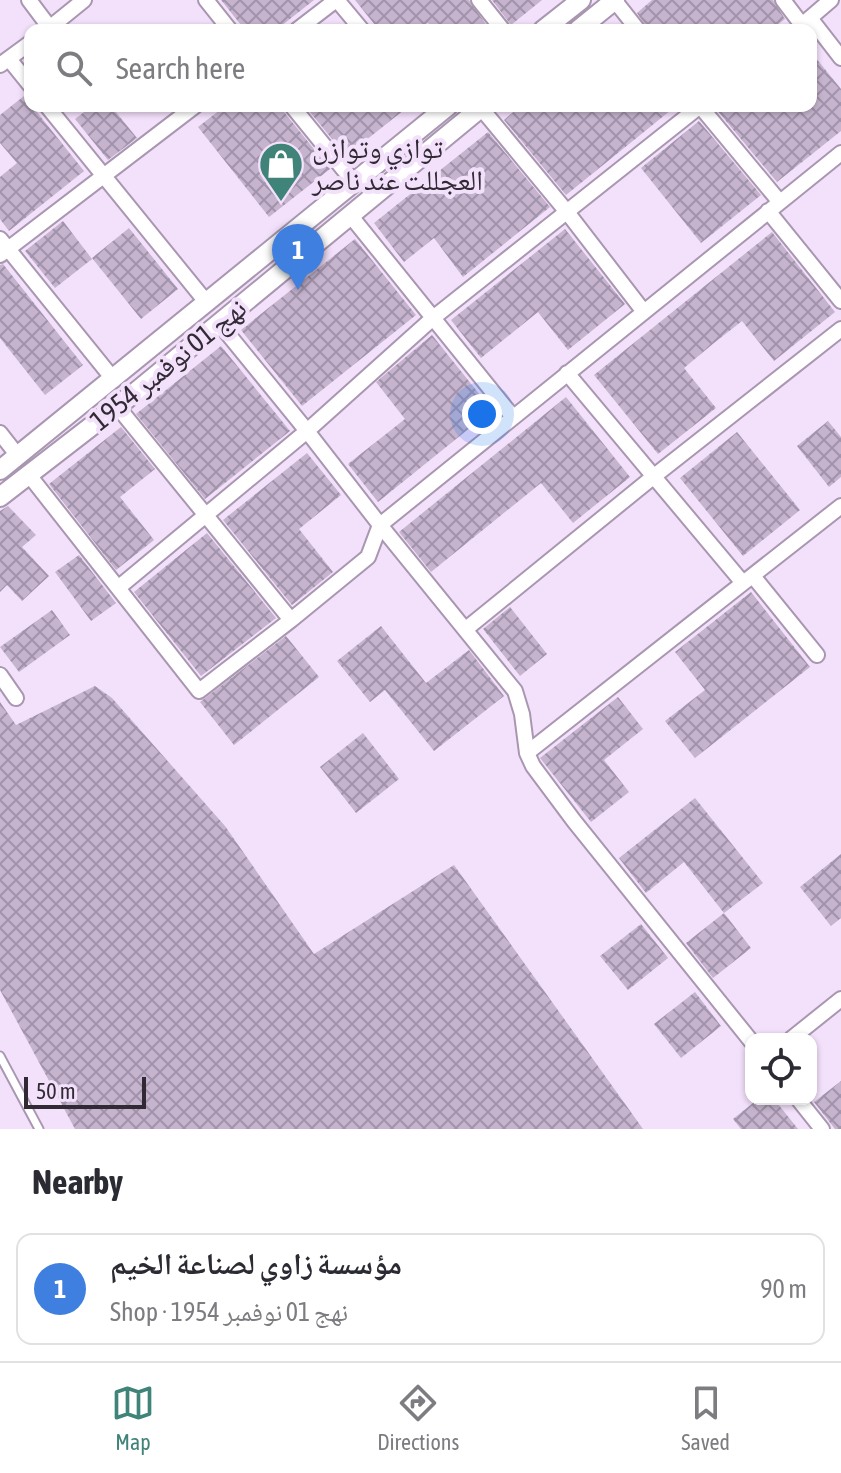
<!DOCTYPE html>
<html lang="en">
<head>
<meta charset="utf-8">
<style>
	:root { --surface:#fff; --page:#f2f2f3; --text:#2b2b33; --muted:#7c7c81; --line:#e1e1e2; --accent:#408479 }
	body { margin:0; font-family:"Asap Condensed","Noto Naskh Arabic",sans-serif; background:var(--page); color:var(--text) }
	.controls { position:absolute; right:24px; bottom:24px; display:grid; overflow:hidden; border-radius:16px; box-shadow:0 2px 6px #0004 }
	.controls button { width:72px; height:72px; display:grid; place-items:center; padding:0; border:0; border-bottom:2px solid var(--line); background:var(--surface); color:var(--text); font:40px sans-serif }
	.scale { position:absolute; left:24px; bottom:20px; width:122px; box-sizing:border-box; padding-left:8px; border:4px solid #312a34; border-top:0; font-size:22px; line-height:28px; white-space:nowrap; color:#312a34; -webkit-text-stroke:6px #f3e0fb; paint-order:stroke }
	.you { position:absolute; left:482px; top:414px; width:28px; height:28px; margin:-20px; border:6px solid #fff; border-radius:50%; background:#1a73e8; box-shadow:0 0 0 12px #1a73e833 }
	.badge { display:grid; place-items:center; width:52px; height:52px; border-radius:50%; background:var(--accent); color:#fff; font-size:26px; font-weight:700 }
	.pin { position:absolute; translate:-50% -66px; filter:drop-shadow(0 2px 4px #0008) }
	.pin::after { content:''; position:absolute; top:42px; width:28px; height:24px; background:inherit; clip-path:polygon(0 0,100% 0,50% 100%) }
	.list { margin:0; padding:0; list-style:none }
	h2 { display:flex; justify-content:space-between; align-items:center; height:104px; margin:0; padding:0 32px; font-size:34px }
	h2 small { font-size:26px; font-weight:400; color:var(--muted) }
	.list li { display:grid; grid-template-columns:52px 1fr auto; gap:24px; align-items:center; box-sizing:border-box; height:112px; margin:0 16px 16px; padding:0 16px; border:2px solid var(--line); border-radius:16px }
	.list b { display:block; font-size:30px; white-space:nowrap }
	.list p { margin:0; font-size:26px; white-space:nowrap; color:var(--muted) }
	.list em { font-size:26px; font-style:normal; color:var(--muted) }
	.icon { flex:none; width:44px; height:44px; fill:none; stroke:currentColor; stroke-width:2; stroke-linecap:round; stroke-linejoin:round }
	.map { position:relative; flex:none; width:841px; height:1129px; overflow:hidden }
	.search { position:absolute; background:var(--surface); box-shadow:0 2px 6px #0004; left:24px; right:24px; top:24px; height:88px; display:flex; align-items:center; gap:20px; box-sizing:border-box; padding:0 28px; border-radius:16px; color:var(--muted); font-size:30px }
	.sheet { height:232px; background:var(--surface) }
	nav { display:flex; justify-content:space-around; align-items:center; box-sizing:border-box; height:112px; border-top:2px solid var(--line); background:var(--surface); font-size:22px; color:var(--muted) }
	nav a { display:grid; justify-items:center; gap:4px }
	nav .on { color:var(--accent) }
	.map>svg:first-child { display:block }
</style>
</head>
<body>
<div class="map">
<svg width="841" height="1129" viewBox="0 0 841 1129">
	<defs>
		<pattern id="building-cross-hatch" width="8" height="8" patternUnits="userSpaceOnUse" patternTransform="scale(2)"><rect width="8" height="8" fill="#c6b4cf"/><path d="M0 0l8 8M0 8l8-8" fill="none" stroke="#a193a9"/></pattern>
	</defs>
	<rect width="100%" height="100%" fill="#f3e0fb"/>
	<path fill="url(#building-cross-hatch)" d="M221,0H314L276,30H245Z
		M355,0H469L490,30H434L428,23L412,30H379Z
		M492,0H542L511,25Z
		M652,0H773L785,19L771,30H648L637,13Z
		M811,52L841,89V131L777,182L715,108L718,106H811Z
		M24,96L84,171L9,231L0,219V177L17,163L0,143V115Z
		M92,106H111L137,138L108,160L75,119Z
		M225,106H282L284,112L330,169L269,217L198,127Z
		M305,106H409L346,156Z
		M520,106H676L566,195L504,120Z
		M699,121L761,195L701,243L641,168Z
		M488,132L550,207L463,277L434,238L404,262L374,223Z
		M63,221L92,259L55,288L25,251Z
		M129,228L178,289L141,319L92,258Z
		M565,229L625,304L568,350L538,312L481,358L451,320Z
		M772,232L835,312L774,361L742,321L714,343L684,368L716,408L658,454L594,375Z
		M355,239L416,315L302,406L241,330Z
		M3,264L83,365L45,395L0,338V265Z
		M432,335L492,410L378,502L348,464L405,419L376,382Z
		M221,346L290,431L205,499L136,414Z
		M566,397L630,477L573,523L541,483L431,572L399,532Z
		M828,421L841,437V477L829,487L797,446Z
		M121,427L155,469L120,497L154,540L116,570L49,484Z
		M737,432L800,510L743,556L680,478Z
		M307,453L341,495L299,529L333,572L292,605L223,520Z
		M8,506L36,535L22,547L49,576L22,601L7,585L0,592V511Z
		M207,533L276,618L201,676L134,592Z
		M79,555L116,603L91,621L55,572Z
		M751,592L810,667L695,758L665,721L705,690L675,652Z
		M510,607L547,654L520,676L483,629Z
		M52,610L70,635L19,672L0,647Z
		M381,626L426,683L469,650L504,696L434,751L385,690L370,702L337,661Z
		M286,636L319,677L234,745L200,702Z
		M95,686L112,698L225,826L314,954L454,865L643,1129H75L0,990V702L16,725Z
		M618,697L643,729L604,760L629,792L591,822L540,758Z
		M363,733L399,779L356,813L320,767Z
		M695,798L763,883L724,913L684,862L646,893L619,858Z
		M841,854V918L831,926L800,887Z
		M724,913L751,948L713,978L686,943Z
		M641,924L668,958L628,990L600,956Z
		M695,992L721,1026L681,1058L654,1024Z
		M841,1081V1129H835L814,1102Z
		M758,1099H774L798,1129H741L733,1119Z"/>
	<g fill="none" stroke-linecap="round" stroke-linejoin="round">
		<g stroke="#a997b1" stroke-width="11">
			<path id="service" d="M0,1056L39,1129"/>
		</g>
		<g stroke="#a997b1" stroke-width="18">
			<path id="minor" d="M29,0L50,28
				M206,0L230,30
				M337,0L362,30
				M479,0L503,30
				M783,0L802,25
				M615,1L638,30
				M810,18L841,58
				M47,30L84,0
				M297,30L336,0
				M796,30L831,0
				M9,59L30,85
				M0,65L30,43
				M47,106L207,303
				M292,106L353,181
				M700,106L779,201
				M481,108L567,212L644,312
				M768,211L841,301
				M350,215L513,417
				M0,239L114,380
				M0,255L195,106
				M219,323L307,431L433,318L700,106
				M567,373L743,583
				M117,406L291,620
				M0,433L18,456
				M29,475L118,588L307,431L380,525L841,153
				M753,576L817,655
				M118,588L199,691L291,620L368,557L380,525L515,691L522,714L527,753
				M466,629L653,477L841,329
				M0,675L16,698
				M791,1039L841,999
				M751,1041L574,821L533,766L527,753L841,506
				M798,1099L822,1129"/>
		</g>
		<g stroke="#a997b1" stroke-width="22">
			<path id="secondary" d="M543,30L581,0
				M578,30L615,0
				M0,470L448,106
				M0,497L137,391L483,106"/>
		</g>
		<use href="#service" stroke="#fff" stroke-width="7"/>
		<use href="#minor" stroke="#fff" stroke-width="14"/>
		<use href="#secondary" stroke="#fff" stroke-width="18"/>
	</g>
	<defs>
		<g id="shop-pin" transform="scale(2.3)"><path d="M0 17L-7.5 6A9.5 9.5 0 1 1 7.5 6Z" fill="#408479" stroke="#f3e0fb"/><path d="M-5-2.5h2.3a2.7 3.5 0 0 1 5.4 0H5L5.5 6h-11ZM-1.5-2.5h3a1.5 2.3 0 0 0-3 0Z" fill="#fff"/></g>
	</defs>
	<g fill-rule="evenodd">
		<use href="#shop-pin" x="281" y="164"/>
	</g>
	<g text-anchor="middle" stroke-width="8" stroke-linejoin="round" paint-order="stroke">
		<g font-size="28" fill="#312a34" stroke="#f3e0fb" text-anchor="start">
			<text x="312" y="158">توازي وتوازن<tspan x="312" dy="32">العجللت عند ناصر</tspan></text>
		</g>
		<g font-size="28" fill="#312a34" stroke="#f3e0fb">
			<text transform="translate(168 364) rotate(-39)" y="10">نهج 01 نوفمبر 1954</text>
		</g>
	</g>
</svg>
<div class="controls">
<button><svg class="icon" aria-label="locate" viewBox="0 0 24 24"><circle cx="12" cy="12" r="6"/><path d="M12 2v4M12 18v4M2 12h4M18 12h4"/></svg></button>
</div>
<div class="scale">50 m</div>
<div class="you"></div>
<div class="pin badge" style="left:298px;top:290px;background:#3f7fe0">1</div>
<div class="search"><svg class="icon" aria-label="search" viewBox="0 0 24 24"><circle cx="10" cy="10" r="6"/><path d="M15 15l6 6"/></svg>Search here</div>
</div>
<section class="sheet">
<h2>Nearby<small></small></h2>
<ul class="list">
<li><span class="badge" style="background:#3f7fe0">1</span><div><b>مؤسسة زاوي لصناعة الخيم</b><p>Shop · نهج 01 نوفمبر 1954</p></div><em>90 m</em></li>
</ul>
</section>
<nav>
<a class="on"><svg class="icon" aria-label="map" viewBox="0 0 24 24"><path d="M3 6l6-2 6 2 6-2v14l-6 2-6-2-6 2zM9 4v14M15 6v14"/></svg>Map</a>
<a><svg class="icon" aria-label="directions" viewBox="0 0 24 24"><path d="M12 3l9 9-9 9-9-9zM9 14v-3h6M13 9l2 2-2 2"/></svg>Directions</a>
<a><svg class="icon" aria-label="saved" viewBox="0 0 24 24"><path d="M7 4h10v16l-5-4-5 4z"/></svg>Saved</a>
</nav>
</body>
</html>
